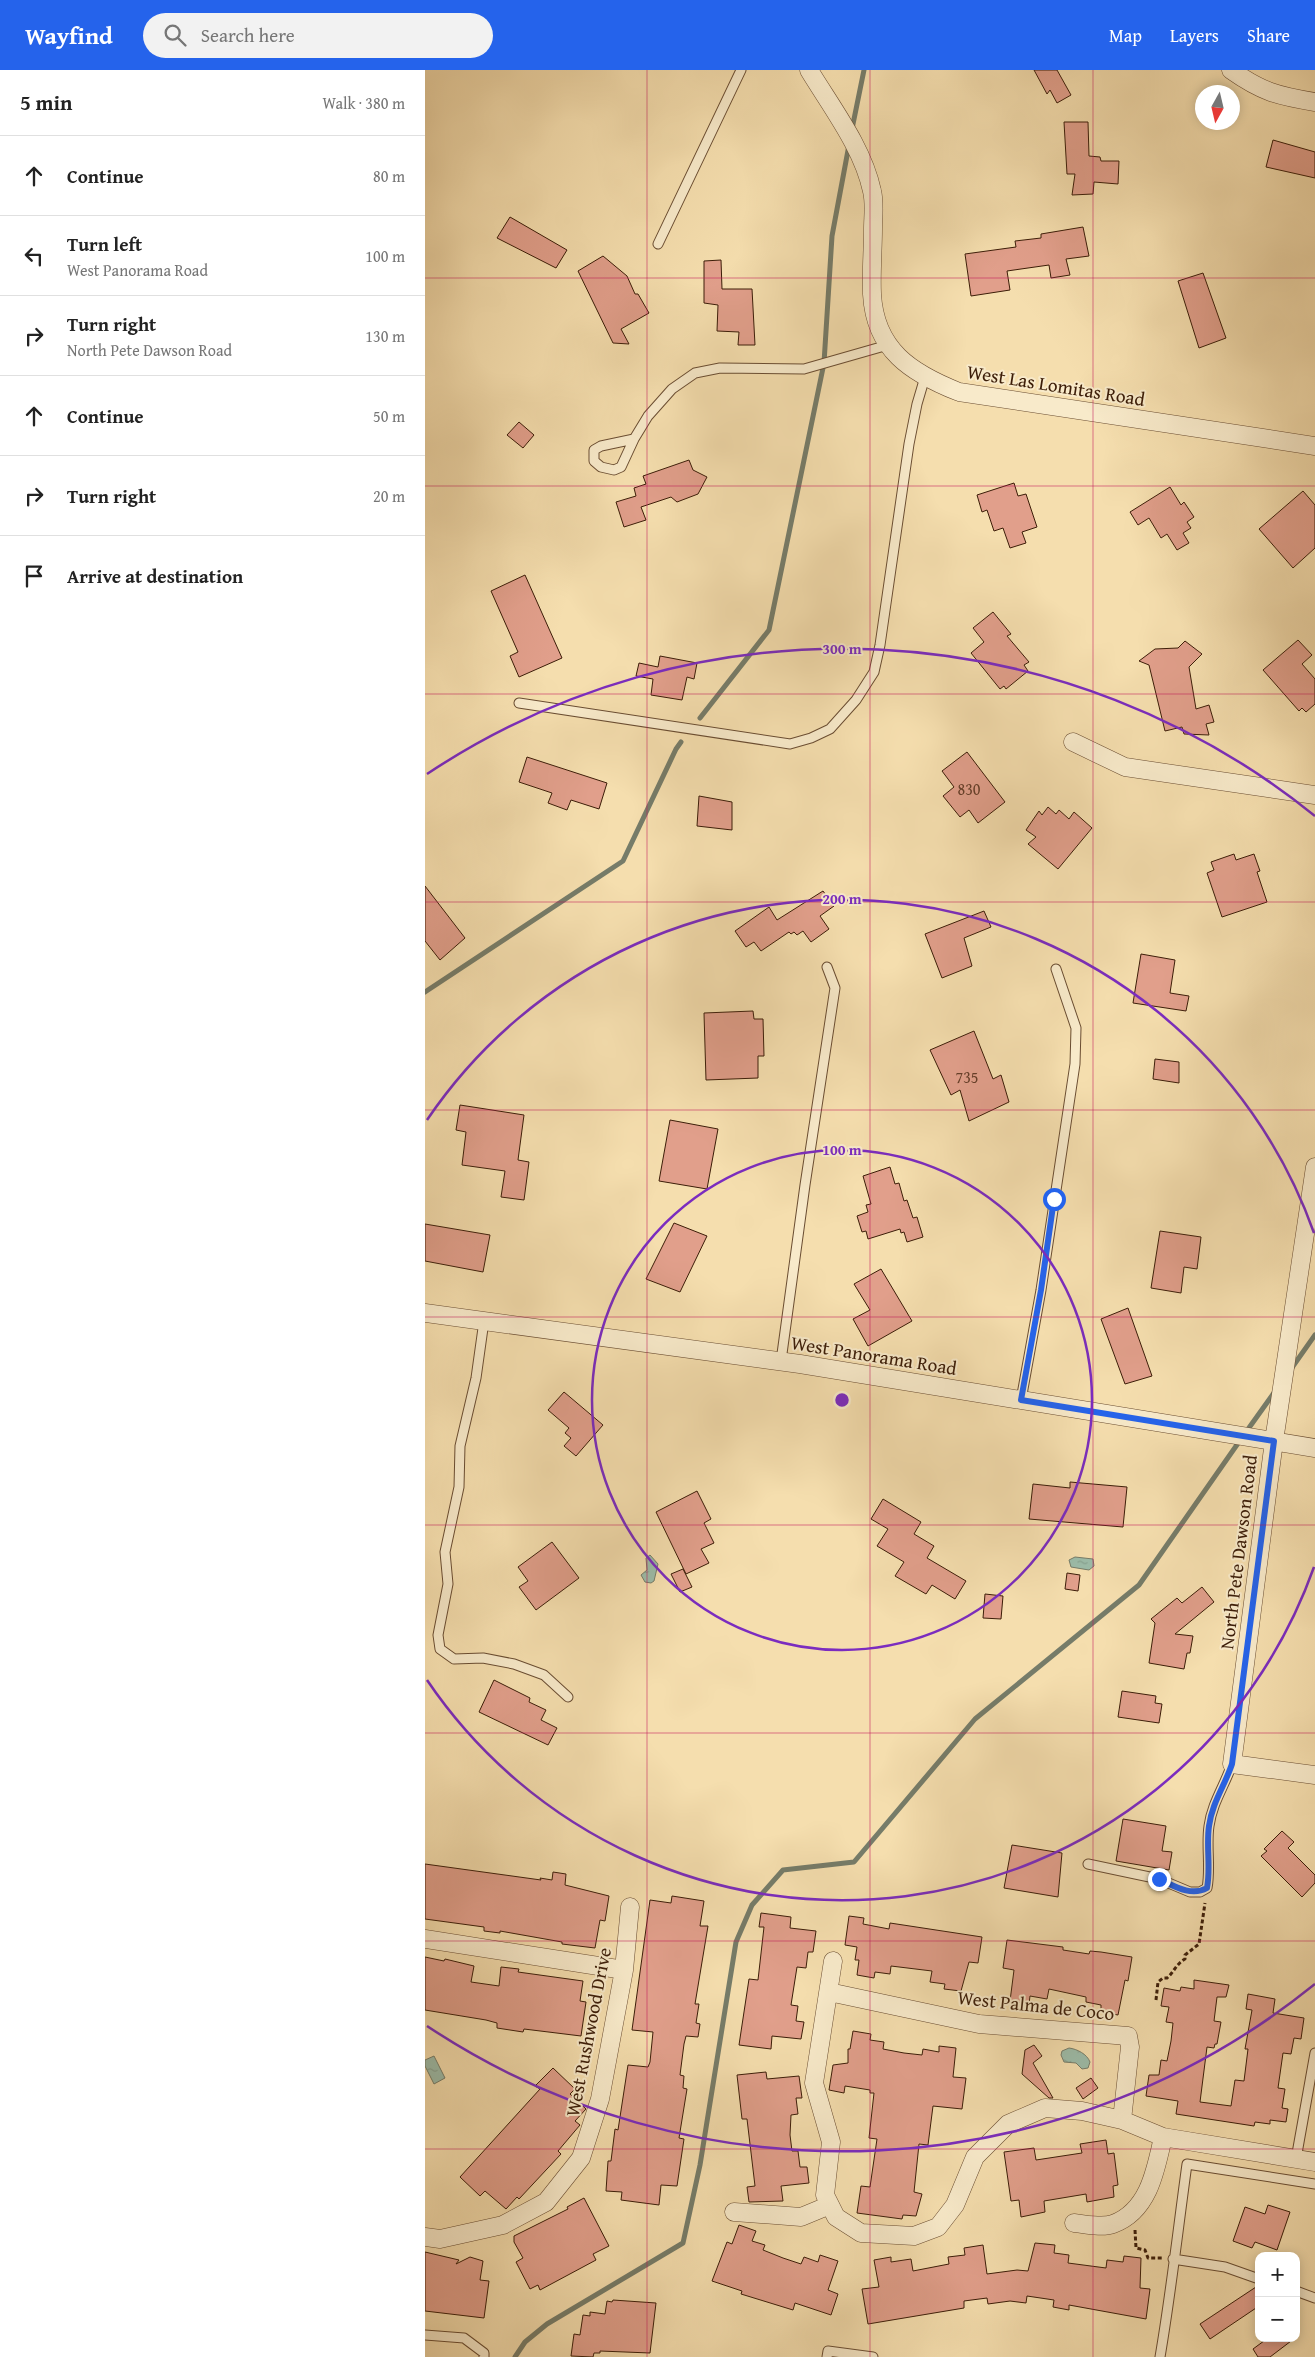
<!DOCTYPE html>
<html lang="en">
<head>
<meta charset="utf-8">
<style>
	:root { --surface:#fff; --page:#f2f2f2; --text:#222; --muted:#767676; --line:#e0e0e0; --accent:#2563eb }
	body { margin:0; font-family:"Gentium Book Plus",serif; background:var(--page); color:var(--text) }
	.controls { position:absolute; right:15px; bottom:15px; display:grid; overflow:hidden; border-radius:10px; box-shadow:0 2px 12px #0003 }
	.controls button { width:45px; height:45px; display:grid; place-items:center; padding:0; border:0; border-bottom:1px solid var(--line); background:var(--surface); color:var(--text); font:25px sans-serif }
	.compass { position:absolute; left:770px; top:15px; width:45px; height:45px; border-radius:50%; background:var(--surface); box-shadow:0 2px 12px #0003; rotate:188deg }
	.stop { position:absolute; width:15px; height:15px; margin:-11px; border:4px solid #2563eb; border-radius:50%; background:#fff }
	.stop.end { background:#2563eb; border-color:#fff; box-shadow:0 1px 5px #0008 }
	.list { margin:0; padding:0; list-style:none }
	h2 { display:flex; justify-content:space-between; align-items:center; height:65px; margin:0; padding:0 20px; font-size:21px }
	h2 small { font-size:16px; font-weight:400; color:var(--muted) }
	.list li { display:grid; grid-template-columns:32px 1fr auto; gap:15px; align-items:center; box-sizing:border-box; height:80px; padding:0 20px; border-top:1px solid var(--line) }
	.list b { display:block; font-size:19px; white-space:nowrap }
	.list p { margin:0; font-size:16px; white-space:nowrap; color:var(--muted) }
	.list em { font-size:16px; font-style:normal; color:var(--muted) }
	.icon { flex:none; width:28px; height:28px; fill:none; stroke:currentColor; stroke-width:2; stroke-linecap:round; stroke-linejoin:round }
	.map { position:relative; flex:none; width:890px; height:2287px; overflow:hidden }
	header { display:flex; align-items:center; gap:30px; box-sizing:border-box; height:70px; padding:0 25px; background:var(--accent); color:#fff }
	header strong { font-size:24px }
	nav { display:flex; gap:28px; margin-inline-start:auto; font-size:18px }
	.search { width:350px; height:45px; background:var(--page); display:flex; align-items:center; gap:12px; box-sizing:border-box; padding:0 18px; border-radius:28px; color:var(--muted); font-size:19px }
	main { display:flex }
	aside { flex:1; background:var(--surface) }
	.map>svg:first-child { display:block }
</style>
</head>
<body>
<header>
<strong>Wayfind</strong>
<div class="search"><svg class="icon" aria-label="search" viewBox="0 0 24 24"><circle cx="10" cy="10" r="6"/><path d="M15 15l6 6"/></svg>Search here</div>
<nav><a>Map</a><a>Layers</a><a>Share</a></nav>
</header>
<main>
<aside>
<h2>5 min<small>Walk · 380 m</small></h2>
<ul class="list">
<li><svg class="icon" aria-label="ahead" viewBox="0 0 24 24"><path d="M12 20V5M6 11l6-6 6 6"/></svg><div><b>Continue</b></div><em>80 m</em></li>
<li><svg class="icon" aria-label="left" viewBox="0 0 24 24"><path d="M17 20v-9H6M10 6l-5 5 5 5"/></svg><div><b>Turn left</b><p>West Panorama Road</p></div><em>100 m</em></li>
<li><svg class="icon" aria-label="right" viewBox="0 0 24 24"><path d="M7 20v-9h11M14 6l5 5-5 5"/></svg><div><b>Turn right</b><p>North Pete Dawson Road</p></div><em>130 m</em></li>
<li><svg class="icon" aria-label="ahead" viewBox="0 0 24 24"><path d="M12 20V5M6 11l6-6 6 6"/></svg><div><b>Continue</b></div><em>50 m</em></li>
<li><svg class="icon" aria-label="right" viewBox="0 0 24 24"><path d="M7 20v-9h11M14 6l5 5-5 5"/></svg><div><b>Turn right</b></div><em>20 m</em></li>
<li><svg class="icon" aria-label="arrive" viewBox="0 0 24 24"><path d="M6 21V4h12l-3 4 3 4H6"/></svg><div><b>Arrive at destination</b></div></li>
</ul>
</aside>
<div class="map">
<svg width="890" height="2287" viewBox="0 0 890 2287">
	<defs>
		<pattern id="water-ripples" width="26" height="14" patternUnits="userSpaceOnUse" patternTransform="scale(1.25)"><rect width="26" height="14" fill="#9cbca9"/><path d="M2 4q2-2 4 0t4 0M15 11q2-2 4 0t4 0" fill="none" stroke="#87a190"/></pattern>
	</defs>
	<rect width="100%" height="100%" fill="#f5deae"/>
	<filter id="stains"><feTurbulence type="fractalNoise" baseFrequency=".004" numOctaves="4"/><feColorMatrix values="0 0 0 0 .2 0 0 0 0 .09 0 0 0 0 .02 0 0 0 .5 -.17"/></filter>
	<radialGradient id="worn" r=".72"><stop offset=".6" stop-color="#630" stop-opacity="0"/><stop offset="1" stop-color="#630" stop-opacity=".3"/></radialGradient>
	<path fill="url(#water-ripples)" stroke="#767c69" d="M225,1485L233,1494L229,1511L226,1513L220,1512L216,1505L222,1500L221,1488Z
		M650,1487L668,1489L669,1496L664,1500L646,1497L644,1490Z
		M644,1978C652,1979 662,1984 665,1992L663,1998L657,1999L651,1993L639,1992L636,1985L637,1981Z
		M9,1986L20,2008L9,2014L0,1996V1990Z"/>
	<g fill="none" stroke-linecap="round" stroke-linejoin="round">
		<path stroke="#767c69" stroke-width="5" d="M427,59L439,0
			M275,648L344,560L399,293L407,166L424,75
			M0,922L198,791L251,679L256,672
			M866,1299L890,1265
			M821,1362L851,1320
			M90,2287L100,2272L122,2254L258,2173L275,2095L311,1872L327,1835L358,1800L429,1792L550,1649L714,1515L816,1369"/>
	</g>
	<path fill="#e19f8b" stroke="#3c1d08" d="M609,0H632L646,25L632,33L625,20L622,24Z
		M639,52H663L664,86L675,87L676,91H694L693,114L669,112L668,124L647,125L650,104H642Z
		M848,70L890,82V108L841,97Z
		M85,147L142,180L131,198L72,168Z
		M658,157L664,186L641,189L645,205L626,208L624,195L582,201L585,220L546,226L540,184L591,177L590,171L616,168V164Z
		M178,186L202,206L210,224H213L224,243L196,259L204,274L188,273L153,201Z
		M296,190L297,219H327L330,275H313L314,262L292,261L293,235L279,233V191Z
		M778,203L801,268L774,278L753,211Z
		M94,352L109,365L98,378L82,365Z
		M264,390L268,400L282,407L273,424L252,432L246,427L216,437L221,450L199,457L191,432L211,426L209,418L221,414L218,406Z
		M589,413L593,426L601,424L612,457L597,462L601,473L585,478L578,458L569,461L562,440L557,442L552,425Z
		M745,417L756,435L759,432L769,447L762,452L766,458L758,463L764,473L752,480L742,464L736,468L724,448L713,455L705,442Z
		M878,421L890,435V478L868,498L834,459Z
		M100,505L137,588L94,607L85,586L93,582L66,521Z
		M568,542L586,564L582,566L604,592L599,595L603,601L581,619L579,616L575,619L546,583L559,572L548,558Z
		M873,570L887,585L877,594L890,609V634L881,642L877,638L874,641L838,600Z
		M760,571L777,584L764,597L771,639L784,635L789,652L781,654L784,665L759,664L757,657L740,661L724,595L714,591L730,579L753,578Z
		M235,586L272,593L269,609L262,607L257,630L226,625L228,609L211,606L214,593L233,597Z
		M542,682L580,732L553,753L544,740L535,747L518,726L529,717L517,701Z
		M102,687L182,713L174,739L146,730L142,740L123,733L127,723L94,712Z
		M274,726L307,732V760L272,756Z
		M623,737L631,744L634,740L644,749L649,742L667,758L633,799L603,774L611,767L601,760L614,741L617,745Z
		M809,784L811,790L829,784L835,801L832,802L842,832L797,847L782,803L789,800L786,792Z
		M0,816L40,868L15,890L0,871Z
		M398,821L409,836L395,846L404,859L386,872L378,861L372,865L369,862L366,864L364,862L336,881L329,872L321,877L310,861L344,837L352,850Z
		M559,841L566,857L539,868L547,896L517,908L500,864Z
		M716,884L750,890L745,923L764,926L761,941L708,933Z
		M328,941L329,949H338L339,986H333V1008L281,1010L279,943Z
		M549,961L568,1009L576,1005L584,1032L544,1051L535,1020L526,1025L505,980Z
		M730,989L754,992V1013L728,1009Z
		M35,1035L99,1045L93,1090L104,1092L99,1130L76,1127L80,1101L37,1095L41,1062L31,1060Z
		M245,1050L293,1059L282,1119L234,1111Z
		M465,1097L470,1114L474,1113L479,1131L482,1130L488,1148L492,1147L498,1167L482,1172L479,1162L476,1163L475,1159L443,1169L441,1161L437,1162L432,1146L443,1142L441,1135L446,1134L438,1106Z
		M249,1153L282,1166L255,1222L221,1209Z
		M0,1154L65,1165L58,1202L0,1191Z
		M735,1161L776,1167L772,1199L759,1197L756,1223L726,1218Z
		M456,1199L487,1251L443,1276L428,1249L445,1240L429,1214Z
		M703,1238L727,1306L700,1314L676,1249Z
		M139,1322L178,1355L151,1386L139,1376L146,1368L140,1363L144,1358L123,1340Z
		M645,1412L702,1417L698,1457L604,1449L608,1414L645,1418Z
		M272,1421L286,1449L279,1453L289,1473L276,1479L284,1493L261,1504L231,1442Z
		M458,1429L496,1452L489,1464L509,1476L502,1488L541,1511L530,1529L507,1515L501,1524L470,1506L479,1492L452,1476L463,1459L446,1449Z
		M127,1472L154,1508L111,1540L94,1517L103,1511L93,1497Z
		M258,1499L267,1517L255,1522L246,1504Z
		M642,1503L655,1505L653,1521L640,1519Z
		M777,1517L789,1532L750,1564L768,1566L765,1583H762L759,1599L724,1593L730,1553L726,1549L752,1528L757,1533Z
		M560,1524L578,1526L576,1549L558,1548Z
		M69,1610L105,1628L104,1632L121,1640L116,1650L132,1658L123,1675L54,1642Z
		M697,1621L731,1626L730,1633L737,1634L734,1653L693,1647Z
		M698,1749L741,1756L737,1781L747,1782L744,1800L691,1791Z
		M857,1761L869,1772L863,1778L890,1805V1813L877,1827L836,1786L842,1781L839,1779Z
		M587,1775L637,1783L633,1827L579,1818Z
		M0,1794L116,1810L115,1808L127,1810L128,1802L141,1804L140,1815L184,1826L180,1851L175,1850L170,1878L137,1874V1872L75,1861V1863L59,1861V1857L0,1849Z
		M247,1826L279,1831L275,1856H283L270,1934H274L271,1953L275,1954L273,1967L261,1966L259,1974L255,2005L259,2006L258,2018L262,2019L254,2068L259,2069L252,2116L236,2115L234,2135L196,2130L197,2122L181,2121L183,2091H186L190,2059L193,2060L203,1995L223,1997L225,1992L228,1962L207,1960L225,1830L246,1833Z
		M336,1843L366,1847L365,1858L391,1861L388,1882H383L381,1898L372,1897L366,1935L373,1936L371,1951L379,1952L376,1969L347,1966L346,1979L314,1975L324,1909L333,1910L339,1857H334Z
		M424,1846L439,1848L438,1854L464,1859L465,1853L557,1867L553,1893L544,1892L536,1921L519,1919L520,1914L505,1912L507,1901L466,1896L465,1904L450,1902L449,1908L432,1905L434,1890H430L432,1877L420,1875Z
		M582,1870L638,1877V1880L664,1884L665,1881L676,1882L707,1887L703,1911L700,1910L693,1945L676,1942V1935L661,1932V1927L624,1919L622,1929L605,1926L604,1934L585,1931L589,1900L578,1898Z
		M0,1887L19,1891L20,1889L49,1896L46,1912L74,1916L76,1897L94,1899L93,1902L158,1911L155,1931L161,1932L156,1966L99,1959L98,1962L72,1958V1953L61,1950L0,1940Z
		M769,1910L804,1915L801,1927H792L789,1951L796,1952L792,1974H790L789,1978L782,1977L775,2032L806,2036L810,2010L819,2011L823,1979H820L827,1940L821,1939L823,1924L850,1929L848,1943L879,1948L876,1969L869,1968L866,1984L858,1983L853,2018L860,2019L857,2038L863,2039L861,2052L845,2050V2054L830,2052L829,2056L751,2044L753,2031L721,2026L724,2005H734L736,1990L742,1991L746,1971L748,1953L741,1952L744,1937L736,1936L739,1918L755,1921L756,1917L769,1919Z
		M428,1961L446,1964L445,1970L459,1972L458,1979L479,1983L497,1985L498,1979L514,1982V1976L531,1978L528,2007L541,2008L537,2039L508,2036L503,2075L494,2074L489,2122L497,2124L491,2146L478,2145L477,2149L432,2143L436,2116L445,2117L452,2069L444,2068L449,2023H445V2020L420,2016L419,2023L404,2020L408,1995L423,1993V1979H425Z
		M609,1975L617,1986L608,1993L628,2028H624L597,2004L600,1980Z
		M128,1998L150,2019L145,2024L161,2039L150,2051L155,2055L133,2081L136,2084L94,2129L92,2127L81,2139L60,2121L55,2126L35,2107L115,2019L110,2016Z
		M341,2002L342,2009L374,2006L377,2028H371L373,2044L366,2045L365,2065L367,2081H373L375,2097H382L384,2113L356,2116L358,2131L324,2132L322,2117L330,2116L322,2049H317L312,2005Z
		M666,2008L673,2018L658,2029L651,2018Z
		M681,2070L683,2084L689,2083L693,2115L688,2116L689,2127L662,2132L661,2124L619,2131L620,2142L596,2147L594,2130L586,2131L579,2082L609,2078L611,2090L657,2083L655,2074Z
		M159,2128L184,2176L168,2184L171,2190L115,2220L113,2215L105,2219L91,2192L98,2188L89,2172V2166L143,2139L142,2137Z
		M843,2135L865,2142L852,2180L830,2172L827,2178L808,2171L820,2137L840,2144Z
		M314,2155L331,2161L327,2171L340,2175L338,2180L358,2188L376,2194L379,2187L393,2192L395,2185L413,2191L403,2220L413,2224L406,2245L370,2233L368,2240L316,2224L317,2221L287,2211L302,2172L307,2174Z
		M610,2173L630,2175L629,2183L644,2185L643,2193L681,2198L682,2190L698,2192L699,2186L716,2188L715,2218L725,2219L721,2249L644,2235V2240L628,2237L629,2230L602,2226L601,2233L585,2231L563,2234L562,2228L539,2231V2238L443,2254L437,2219L454,2217L449,2190L466,2187V2192L486,2189L488,2201L524,2194L523,2187L540,2185L539,2178L558,2175L562,2204L592,2200L603,2201Z
		M0,2182L34,2190L31,2194L45,2187L58,2191L55,2210L64,2211L59,2248L0,2241Z
		M834,2215V2236L785,2269L775,2254Z
		M188,2230L231,2233L225,2283L175,2281V2283H169L168,2287L146,2286L149,2264L155,2265L158,2245L165,2246V2242L180,2244L182,2231L187,2232Z
		M843,2268H870L845,2287H833L828,2279Z"/>
	<g fill="none" stroke-linecap="round" stroke-linejoin="round">
		<g stroke="#6a4d32" stroke-width="11">
			<path id="lane" d="M233,174L316,0
				M209,369L176,376L169,380V391L176,397L189,400L196,397L209,369L223,346L247,319L270,303L295,298L379,299L463,275
				M94,633L365,674L386,668L405,659L431,630L449,602L455,575L484,374L492,334L500,307
				M59,1251L51,1308L35,1376L34,1417L20,1482L23,1514L13,1565L15,1579L29,1589L58,1588L89,1594L119,1605L143,1627
				M356,1291L380,1115L410,918L402,897
				M596,1330L616,1220L650,994L651,958L631,899
				M663,1794L734,1809L765,1822H775L782,1818C786,1798 781,1776 784,1756C787,1733 800,1715 807,1694
				M871,2089L890,1983
				M748,2189L800,2197L834,2209
				M871,2221L890,2228
				M0,2265L39,2268L59,2283V2287
				M402,2287L403,2281L448,2287
				M735,2287C746,2223 753,2159 762,2094L890,2114"/>
		</g>
		<g stroke="#6a4d32" stroke-width="19">
			<path id="street" d="M384,0C407,38 438,78 447,121C450,133 448,147 448,159C448,180 446,202 447,224C450,280 486,303 534,322L890,376
				M806,0C837,22 853,26 890,32
				M648,672L700,697L890,725
				M890,1097L849,1371L807,1694L890,1705
				M0,1243L375,1294L890,1378
				M0,1869L199,1900
				M408,1891L389,2013L406,2072L400,2125L411,2147L436,2163L489,2166L513,2157L530,2135L550,2087L583,2054L620,2038L657,2041L697,2050L738,2067L890,2092
				M404,1922L554,1954L703,1966L705,1977L697,2050
				M309,2142L376,2147L405,2135
				M649,2153C660,2154 677,2158 688,2154C724,2141 731,2099 738,2067
				M0,2167L15,2169L78,2155L121,2132L156,2088L175,2029L199,1900L205,1837"/>
		</g>
		<path stroke="#3c1d08" stroke-width="3" stroke-dasharray="4 2.5" stroke-linecap="butt" d="M731,1930L733,1912L738,1908H742C749,1902 752,1893 760,1889V1885L774,1874L780,1833
			M710,2160L711,2178L720,2180L723,2188H738"/>
		<use href="#lane" stroke="#f8eaca" stroke-width="9"/>
		<use href="#street" stroke="#f8eaca" stroke-width="18"/>
	</g>
	<g fill="none" stroke-linecap="round" stroke-linejoin="round">
		<path stroke="#2563eb" stroke-width="6" d="M629,1129L616,1220L596,1330L849,1371L807,1694C800,1715 787,1733 784,1756C781,1776 786,1798 782,1818C766,1827 749,1816 734,1809"/>
	</g>
	<path fill="none" stroke="#c2185b" stroke-width="1" stroke-opacity="0.55" d="M222,0V2287M445,0V2287M668,0V2287M0,208H890M0,416H890M0,624H890M0,832H890M0,1040H890M0,1247H890M0,1455H890M0,1663H890M0,1871H890M0,2079H890"/>
	<g fill="none" stroke="#7b2cbf" stroke-width="2.5">
		<circle cx="417" cy="1330" r="250"/>
		<path d="M889 1497A501 501 0 0 1 2 1610M2 1050A501 501 0 0 1 889 1163"/>
		<path d="M890 1914A751 751 0 0 1 2 1956M2 704A751 751 0 0 1 890 746"/>
	</g>
	<g text-anchor="middle" stroke-width="4" stroke-linejoin="round" paint-order="stroke">
		<g font-size="16" fill="#653e29">
			<text x="544" y="725">830</text>
			<text x="542" y="1013">735</text>
		</g>
		<g font-size="19" fill="#3c1d08" stroke="#f8eaca">
			<text transform="translate(631 315) rotate(9)" y="7">West Las Lomitas Road</text>
			<text transform="translate(449 1285) rotate(9)" y="7">West Panorama Road</text>
			<text transform="translate(813 1482) rotate(-83)" y="7">North Pete Dawson Road</text>
			<text transform="translate(611 1935) rotate(6)" y="7">West Palma de Coco</text>
			<text transform="translate(163 1962) rotate(-79)" y="7">West Rushwood Drive</text>
		</g>
	</g>
	<circle cx="417" cy="1330" r="8" fill="#7b2cbf" stroke="#f8eaca" stroke-width="2.5"/>
	<g font-size="15" text-anchor="middle" font-weight="bold" fill="#7b2cbf" stroke="#f8eaca" stroke-width="4" stroke-linejoin="round" paint-order="stroke">
		<text x="417" y="584">300 m</text>
		<text x="417" y="834">200 m</text>
		<text x="417" y="1085">100 m</text>
	</g>
	<rect width="100%" height="100%" filter="url(#stains)"/>
	<rect width="100%" height="100%" fill="url(#worn)"/>
</svg>
<div class="controls">
<button>+</button>
<button>−</button>
</div>
<svg class="compass" viewBox="-18 -18 36 36"><path d="M0-13l5 13h-10z" fill="#e53935"/><path d="M0 13l5-13h-10z" fill="#767676"/></svg>
<div class="stop" style="left:629px;top:1129px"></div>
<div class="stop end" style="left:734px;top:1809px"></div>
</div>
</main>
</body>
</html>
